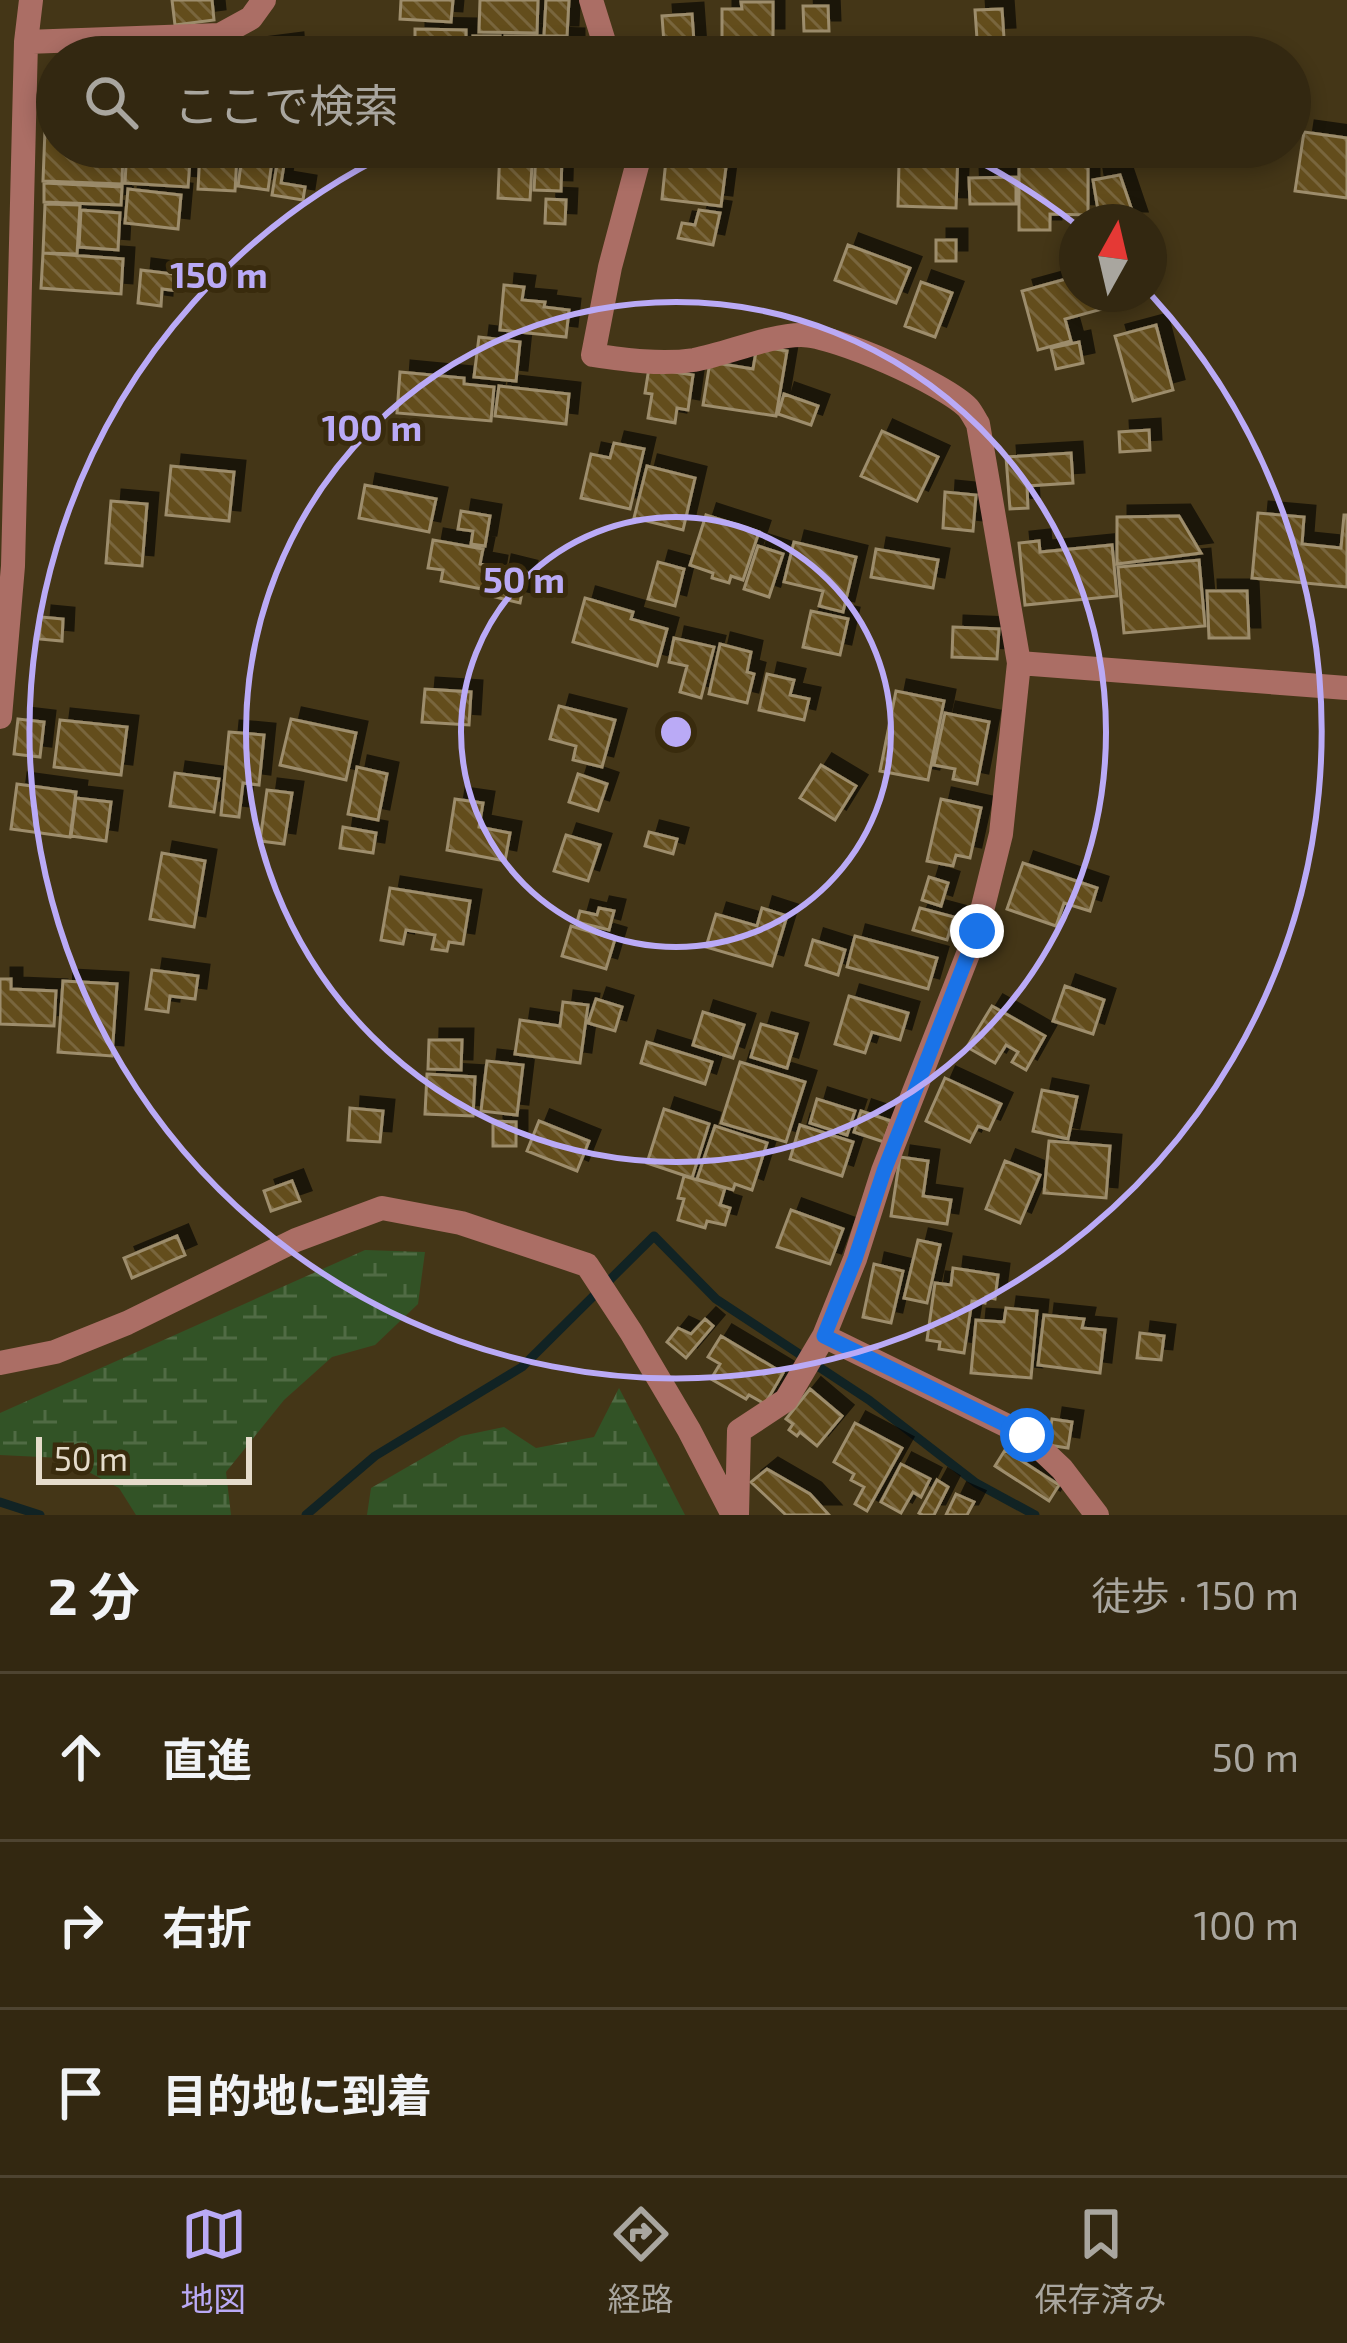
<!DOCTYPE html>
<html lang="ja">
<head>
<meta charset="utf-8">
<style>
	:root { --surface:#332811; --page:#3b301a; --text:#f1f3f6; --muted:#a9a69f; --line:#4e4431; --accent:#baaaf6 }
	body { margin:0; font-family:"Exo 2","Noto Sans JP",sans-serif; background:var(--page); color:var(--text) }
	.compass { position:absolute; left:1059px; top:204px; width:108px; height:108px; border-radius:50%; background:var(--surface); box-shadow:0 6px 18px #0003; rotate:8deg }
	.scale { position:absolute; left:36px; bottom:30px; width:216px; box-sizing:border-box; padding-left:12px; border:6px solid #e5dccb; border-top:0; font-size:33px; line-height:42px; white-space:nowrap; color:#e5dccb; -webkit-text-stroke:9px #392b0d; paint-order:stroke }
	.stop { position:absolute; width:36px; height:36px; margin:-27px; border:9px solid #1a73e8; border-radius:50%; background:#fff }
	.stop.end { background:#1a73e8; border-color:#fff; box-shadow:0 3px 12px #0008 }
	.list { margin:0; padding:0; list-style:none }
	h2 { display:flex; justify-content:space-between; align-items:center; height:156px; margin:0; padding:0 48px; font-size:51px }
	h2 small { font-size:39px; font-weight:400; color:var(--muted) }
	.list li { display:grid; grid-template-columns:78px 1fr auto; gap:36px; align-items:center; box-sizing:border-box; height:168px; padding:0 48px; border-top:3px solid var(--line) }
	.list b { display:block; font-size:45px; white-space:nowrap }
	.list em { font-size:39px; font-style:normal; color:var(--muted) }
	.icon { flex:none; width:66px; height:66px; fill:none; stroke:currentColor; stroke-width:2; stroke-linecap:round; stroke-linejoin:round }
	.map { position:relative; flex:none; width:1347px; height:1515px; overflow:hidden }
	.search { position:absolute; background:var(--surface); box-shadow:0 6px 18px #0003; left:36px; right:36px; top:36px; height:132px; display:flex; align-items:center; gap:30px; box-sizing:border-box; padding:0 42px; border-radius:66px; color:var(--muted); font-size:45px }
	.sheet { height:660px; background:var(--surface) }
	nav { display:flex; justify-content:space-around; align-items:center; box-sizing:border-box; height:168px; border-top:3px solid var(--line); background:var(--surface); font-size:33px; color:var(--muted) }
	nav a { display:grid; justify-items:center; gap:6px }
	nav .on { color:var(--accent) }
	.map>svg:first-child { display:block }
</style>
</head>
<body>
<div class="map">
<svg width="1347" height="1515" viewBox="0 0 1347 1515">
	<defs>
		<pattern id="wetland-marsh" width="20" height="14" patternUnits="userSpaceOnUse" patternTransform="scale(3)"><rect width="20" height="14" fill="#325326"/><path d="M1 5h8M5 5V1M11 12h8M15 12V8" fill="none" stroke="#506b44"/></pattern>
		<pattern id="building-back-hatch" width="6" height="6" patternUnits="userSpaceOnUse" patternTransform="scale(3)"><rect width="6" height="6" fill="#634d1e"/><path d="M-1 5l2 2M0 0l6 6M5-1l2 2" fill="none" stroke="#79663d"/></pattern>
		<filter id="shadow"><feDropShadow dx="11" dy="-11" stdDeviation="0" flood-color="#0009"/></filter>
	</defs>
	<rect width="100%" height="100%" fill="#443617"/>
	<path fill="url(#wetland-marsh)" d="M365,1250L425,1252L418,1304L375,1345L332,1357L284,1400L226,1472L231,1515H136L119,1488L62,1458L0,1455V1413Z
		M619,1388L685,1515H367L371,1488L461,1436L504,1427L536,1448L594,1437Z"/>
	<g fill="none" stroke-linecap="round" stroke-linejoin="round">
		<path stroke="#112324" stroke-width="9" d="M0,1502L40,1515
			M306,1515L375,1456L522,1367L654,1236L716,1299L869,1400L976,1483L1035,1515"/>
	</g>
	<path fill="url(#building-back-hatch)" stroke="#9d8d6c" stroke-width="3" filter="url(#shadow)" d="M172,0H212L214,20L175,25Z
		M401,0H453L451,22L400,19Z
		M480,0H538L537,33L479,32Z
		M546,0H569L567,36H544Z
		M741,2H773V39H722V9H742Z
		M803,6H828L829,31H804Z
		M1002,9L1004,38L977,39L975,10Z
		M692,14L695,56L665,57L662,16Z
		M415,29L466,30V57H415Z
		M473,36H500V57H473Z
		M505,36H542L543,57H505Z
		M545,39L573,40V57H545Z
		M292,44L293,57H244V50Z
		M195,46V57H129V50Z
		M798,49L799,57H749V50Z
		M45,130H57V147H123L122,184L43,181Z
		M1304,132L1347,138V198L1295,191Z
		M127,147H191L188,187L125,183Z
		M500,147H533L530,200L498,198Z
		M942,147L958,151L956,208L898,206L899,163H928Z
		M200,152L237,155L235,191L198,189Z
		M536,153L562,154L561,191L534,190Z
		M242,157L272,161L268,190L238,186Z
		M278,158L285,159L281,183L305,187L303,200L272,195Z
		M666,160L726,167L721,206L662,199Z
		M1019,166H1088V215L1050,214V230H1019Z
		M1120,175L1136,222H1100L1093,180Z
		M1016,177V204H970L969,178Z
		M44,183L122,187L121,205L44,202Z
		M128,189L181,195L178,229L125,223Z
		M546,199L566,200L565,224L545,223Z
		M45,204L80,205L77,254L43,253Z
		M81,210L120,213L118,250L79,247Z
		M699,210L720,213L713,245L678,238L682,223L695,225Z
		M936,240H956V261H936Z
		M848,245L910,268L896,303L835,280Z
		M43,253L123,259L121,294L41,288Z
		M141,270L181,275L180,291L162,289L161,306L138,303Z
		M1077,276V294H1102L1106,308L1065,319L1071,341L1038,350L1022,291Z
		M921,282L952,293L935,337L905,326Z
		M504,285L524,287L522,300L545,302L544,307L569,310L566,337L500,330Z
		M1156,325L1173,390L1133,401L1115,336Z
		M479,337L520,342L516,381L474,377Z
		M1079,342L1083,363L1056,369L1051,348Z
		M757,346L787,351L776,416L703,405L710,362L753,369Z
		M649,368L693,375L688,410L677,408L675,423L648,418L652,394L645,393Z
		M400,372L464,378V384L494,387L491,421L397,413Z
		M499,386L569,394L566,424L495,416Z
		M784,394L818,406L811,425L778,414Z
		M1149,430L1150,450L1120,452L1119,432Z
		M882,431L938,457L917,501L861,476Z
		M614,443L644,449L630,509L581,498L591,454L610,458Z
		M1071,453L1073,483L1027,486L1028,508L1010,509L1006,457Z
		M171,466L234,472L229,521L166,515Z
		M647,466L695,478L683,530L634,518Z
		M365,485L436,499L429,532L359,518Z
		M945,492L976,495L973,531L943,528Z
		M111,501L147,504L142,566L106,563Z
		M461,511L490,516L485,546L471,544L473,531L458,529Z
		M1258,513L1304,517L1302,544L1341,548L1344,515H1347V587L1252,578Z
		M706,515L759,532L743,580L731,576L729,583L712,578L713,573L690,565Z
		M1179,516L1201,553L1117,564V517Z
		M433,540L483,549L480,564L496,567L492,591L441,581L443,570L428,568Z
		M1039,541L1040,552L1112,545L1117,596L1025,605L1019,543Z
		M794,542L856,557L843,612L819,606L823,591L784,582Z
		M758,546L783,554L769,597L744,589Z
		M876,549L938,560L933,588L871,577Z
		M1199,560L1205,626L1124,633L1118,567Z
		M658,562L684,569L675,606L648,599Z
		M501,566L526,572L520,603L495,597Z
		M1207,591H1247L1249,638H1209Z
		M585,598L633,612L631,619L667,629L657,666L573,642Z
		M811,611L848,619L840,655L803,647Z
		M41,617L63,619L62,641L39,639Z
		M953,627L999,629L997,659L952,657Z
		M674,638L714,647L701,698L680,692L687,666L669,662Z
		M720,644L751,652L747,672L754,674L747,703L709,694Z
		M767,674L794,680L790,695L809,699L804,720L759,710Z
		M425,689L471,692L469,725L422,722Z
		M896,691L944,701L928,780L880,771Z
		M559,706L615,720L602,767L573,760L576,746L550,739Z
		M945,713L989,722L977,784L953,779L955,769L934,765Z
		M18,719L44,722L40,757L14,754Z
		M291,719L356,733L346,780L280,765Z
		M60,720L127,727L121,775L54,767Z
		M229,732L264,735L259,785L243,783L239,817L221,815Z
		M821,765L856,786L835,820L800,798Z
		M357,767L387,774L378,820L348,814Z
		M175,773L219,779L214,812L170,806Z
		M578,774L607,784L598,811L569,802Z
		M17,784L76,792L70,837L11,829Z
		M267,790L292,793L284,844L260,841Z
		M76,798L111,802L106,841L71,836Z
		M455,799L483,803L479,827L510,833L505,861L447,850Z
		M941,799L981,808L970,858L956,855L953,866L927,861Z
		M343,827L376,833L373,853L340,848Z
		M649,832L677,839L673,854L645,846Z
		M566,835L600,845L588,881L554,871Z
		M162,853L205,861L194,927L150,919Z
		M1023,863L1097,888L1090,911L1064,903L1056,926L1007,909Z
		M929,877L948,883L941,906L922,900Z
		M390,888L470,901L463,944L449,942L447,951L432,949L435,935L406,930L403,944L381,940Z
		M599,908L614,911L609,930L577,922L580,911L597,915Z
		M762,908L787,916L772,966L706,947L716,914L757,926Z
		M920,908L954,917L947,940L913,930Z
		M571,926L615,939L606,969L562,956Z
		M855,936L937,958L928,989L847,967Z
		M813,940L845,950L838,975L806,965Z
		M152,970L198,976L195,999L170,996L168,1012L146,1009Z
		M0,979H11V989L56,991L54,1026L0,1024Z
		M63,981L117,984L112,1056L58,1052Z
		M1065,986L1104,1000L1093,1034L1053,1021Z
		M849,996L908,1013L900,1040L872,1032L865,1053L835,1044Z
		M596,999L622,1007L615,1031L588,1023Z
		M563,1002L588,1005L580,1063L515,1054L520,1020L560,1026Z
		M992,1006L1045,1036L1026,1070L1012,1062L1018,1052L1006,1045L995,1063L967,1047Z
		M703,1012L744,1025L733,1058L693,1045Z
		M761,1024L797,1034L787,1068L751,1057Z
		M429,1040H462L461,1070L428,1069Z
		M647,1042L712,1062L705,1084L641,1063Z
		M487,1061L523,1065L517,1115L481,1111Z
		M740,1062L805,1082L786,1142L721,1123Z
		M427,1074L475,1077L473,1116L425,1114Z
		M945,1078L1001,1104L989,1130L978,1126L970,1142L926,1121Z
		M1042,1090L1077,1097L1068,1139L1033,1131Z
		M817,1099L855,1111L847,1135L810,1123Z
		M350,1108L383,1111L380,1142L348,1140Z
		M664,1109L709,1124L692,1178L647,1163Z
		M861,1111L891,1121L884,1142L854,1132Z
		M493,1121L516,1122V1146H493Z
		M539,1121L589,1141L577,1171L527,1151Z
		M800,1125L853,1142L842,1176L790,1159Z
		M715,1126L767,1143L752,1190L735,1184L733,1190L697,1179Z
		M1049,1141L1110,1146L1106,1198L1044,1193Z
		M900,1157L928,1161L923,1196L951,1200L947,1224L891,1216Z
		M1005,1161L1040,1175L1020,1223L986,1209Z
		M684,1176L725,1188L720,1205L730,1208L725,1225L707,1221L705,1228L678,1220L684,1199L678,1198Z
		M292,1181L300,1201L271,1211L264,1191Z
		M791,1210L843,1229L830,1264L777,1247Z
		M177,1236L185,1255L132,1278L124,1258Z
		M918,1240L940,1245L927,1303L904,1298Z
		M874,1264L903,1271L891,1323L863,1317Z
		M953,1268L998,1275L995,1299L986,1297L985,1303L972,1301L964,1353L939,1349L940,1342L927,1340L935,1283L951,1285Z
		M1006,1308L1037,1311L1031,1378L971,1373L976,1320L1004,1322Z
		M1044,1315L1084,1319L1082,1328L1105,1330L1100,1373L1038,1365Z
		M705,1319L713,1326L686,1358L667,1342L678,1328L691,1334Z
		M1140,1333L1164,1336L1161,1360L1137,1358Z
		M721,1336L783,1373L765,1404L749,1395L746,1399L711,1379L720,1364L708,1357Z
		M810,1389L842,1416L817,1446L800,1432L797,1436L789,1430L793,1424L786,1419Z
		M1052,1419L1072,1422L1068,1448L1048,1445Z
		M855,1423L902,1448L867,1511L855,1504L864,1487L851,1480L854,1474L834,1462Z
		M1005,1450L1059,1485L1049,1501L995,1466Z
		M901,1464L930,1479L921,1497L913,1492L901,1513L881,1502Z
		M767,1469L810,1494L829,1515H786L751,1482Z
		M937,1480L948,1487L934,1515H923L919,1513Z
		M956,1494L974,1502L967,1515H946Z"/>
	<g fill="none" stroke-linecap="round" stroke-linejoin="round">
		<path stroke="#ab6e65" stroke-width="24" d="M591,0L605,45L611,57
			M26,42L220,35L251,18L264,0
			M642,147L610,267L593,355C626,360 661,365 694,360C727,354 770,335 801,335C835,335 945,384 968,408C972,413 975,419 978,424L1019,663L1001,834L977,931L883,1171L855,1259L824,1336L786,1400L739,1431L737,1515
			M1019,663L1347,688
			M0,717L13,566L26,42L31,0
			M824,1336L1026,1435L1062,1469L1097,1515
			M0,1363L55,1352L127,1323L296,1240L382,1208L461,1223L587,1265L631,1332L689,1430L733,1515"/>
	</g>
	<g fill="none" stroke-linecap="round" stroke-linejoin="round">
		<path stroke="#1a73e8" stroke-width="15" d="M977,931L884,1171L855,1259L824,1336L1027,1435"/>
	</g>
	<g fill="none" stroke="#baaaf6" stroke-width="6">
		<circle cx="676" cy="732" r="215"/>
		<circle cx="676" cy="732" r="430"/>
		<path d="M954 149A646 646 0 0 1 1074 223M1152 296A646 646 0 1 1 398 149"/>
	</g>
	<circle cx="676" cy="732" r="18" fill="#baaaf6" stroke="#392b0d" stroke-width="6"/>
	<g font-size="36" text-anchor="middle" font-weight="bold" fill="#baaaf6" stroke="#392b0d" stroke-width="10" stroke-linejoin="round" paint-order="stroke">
		<text x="219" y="288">150 m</text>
		<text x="372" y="441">100 m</text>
		<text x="524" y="593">50 m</text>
	</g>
</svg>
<svg class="compass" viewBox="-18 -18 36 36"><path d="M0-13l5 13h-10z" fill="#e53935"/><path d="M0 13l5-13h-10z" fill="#a9a69f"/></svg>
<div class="scale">50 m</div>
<div class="stop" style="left:1027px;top:1435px"></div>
<div class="stop end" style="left:977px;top:931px"></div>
<div class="search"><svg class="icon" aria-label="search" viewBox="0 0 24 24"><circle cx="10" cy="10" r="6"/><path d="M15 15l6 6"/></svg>ここで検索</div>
</div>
<section class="sheet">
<h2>2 分<small>徒歩 · 150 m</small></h2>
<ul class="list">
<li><svg class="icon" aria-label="ahead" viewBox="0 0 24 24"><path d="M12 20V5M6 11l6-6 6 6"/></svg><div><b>直進</b></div><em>50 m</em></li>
<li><svg class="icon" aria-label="right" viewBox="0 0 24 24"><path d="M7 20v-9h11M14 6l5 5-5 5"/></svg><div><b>右折</b></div><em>100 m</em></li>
<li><svg class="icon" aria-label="arrive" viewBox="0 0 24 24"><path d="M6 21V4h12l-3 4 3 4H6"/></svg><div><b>目的地に到着</b></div></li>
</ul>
</section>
<nav>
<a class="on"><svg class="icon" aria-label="map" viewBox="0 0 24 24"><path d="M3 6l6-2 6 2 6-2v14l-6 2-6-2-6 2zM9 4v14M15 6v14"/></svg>地図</a>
<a><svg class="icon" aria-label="directions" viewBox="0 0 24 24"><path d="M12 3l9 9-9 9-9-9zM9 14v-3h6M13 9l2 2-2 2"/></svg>経路</a>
<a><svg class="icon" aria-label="saved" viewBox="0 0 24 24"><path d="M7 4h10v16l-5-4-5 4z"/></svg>保存済み</a>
</nav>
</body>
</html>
